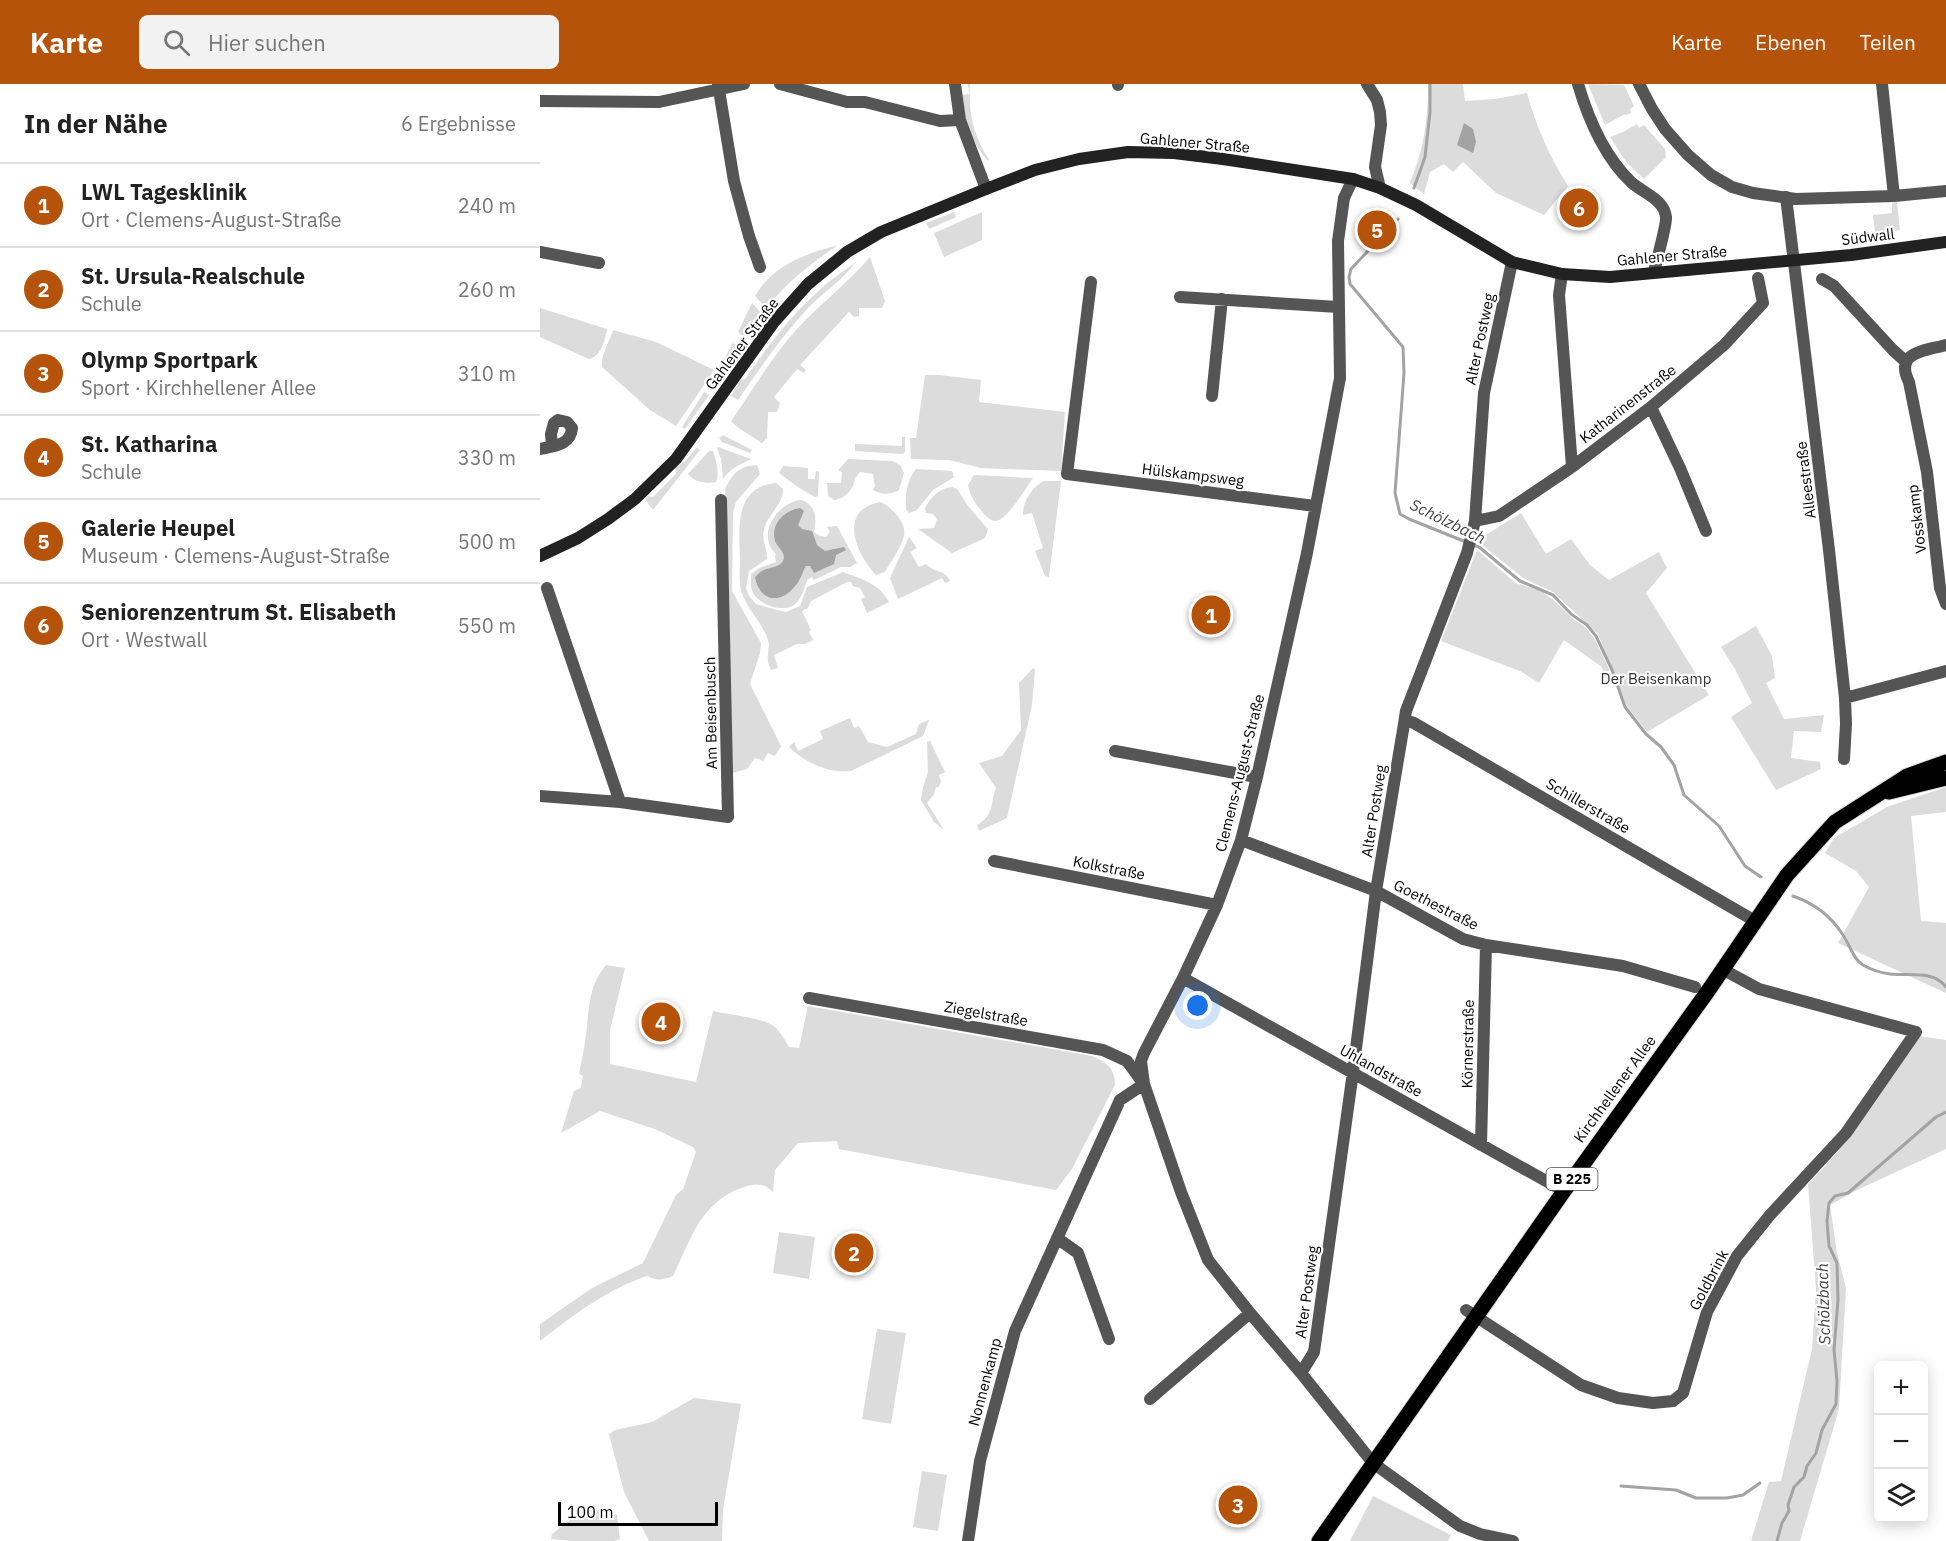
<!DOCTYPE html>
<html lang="de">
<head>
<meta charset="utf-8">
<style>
	:root { --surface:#fff; --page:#f2f2f2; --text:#222; --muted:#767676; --line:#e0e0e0; --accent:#b45309 }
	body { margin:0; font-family:"IBM Plex Sans",sans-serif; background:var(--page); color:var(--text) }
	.controls { position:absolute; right:18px; bottom:18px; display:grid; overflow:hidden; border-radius:9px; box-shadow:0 3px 15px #0003 }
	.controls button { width:54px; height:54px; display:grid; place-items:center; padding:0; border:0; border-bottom:2px solid var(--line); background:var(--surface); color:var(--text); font:30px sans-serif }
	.scale { position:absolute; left:18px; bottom:15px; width:160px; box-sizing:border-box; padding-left:6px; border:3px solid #000; border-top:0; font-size:16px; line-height:21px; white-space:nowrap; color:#000; -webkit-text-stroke:4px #fff; paint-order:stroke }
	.you { position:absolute; left:658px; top:922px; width:21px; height:21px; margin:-15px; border:4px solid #fff; border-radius:50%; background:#1a73e8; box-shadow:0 0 0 9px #1a73e833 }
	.badge { display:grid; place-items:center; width:39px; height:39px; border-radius:50%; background:var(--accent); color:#fff; font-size:20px; font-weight:700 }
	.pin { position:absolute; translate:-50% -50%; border:3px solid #fff; box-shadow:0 2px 6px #0006 }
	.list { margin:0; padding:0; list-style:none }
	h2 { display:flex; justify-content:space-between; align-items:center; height:78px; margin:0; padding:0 24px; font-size:26px }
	h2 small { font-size:20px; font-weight:400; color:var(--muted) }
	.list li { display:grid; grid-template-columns:39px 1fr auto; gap:18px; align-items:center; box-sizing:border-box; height:84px; padding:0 24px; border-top:2px solid var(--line) }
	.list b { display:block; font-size:22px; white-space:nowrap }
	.list p { margin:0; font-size:20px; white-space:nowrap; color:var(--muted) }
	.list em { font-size:20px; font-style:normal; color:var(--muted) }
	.icon { flex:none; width:33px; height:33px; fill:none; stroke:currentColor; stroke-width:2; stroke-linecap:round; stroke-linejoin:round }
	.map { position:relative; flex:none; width:1406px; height:1457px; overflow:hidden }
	header { display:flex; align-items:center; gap:36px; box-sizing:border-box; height:84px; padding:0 30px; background:var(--accent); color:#fff }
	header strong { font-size:28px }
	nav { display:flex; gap:33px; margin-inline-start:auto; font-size:21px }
	.search { width:420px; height:54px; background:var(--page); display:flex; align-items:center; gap:15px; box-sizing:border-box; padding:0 21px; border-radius:9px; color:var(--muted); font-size:22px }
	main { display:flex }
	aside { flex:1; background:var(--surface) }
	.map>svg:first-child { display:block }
</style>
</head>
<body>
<header>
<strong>Karte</strong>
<div class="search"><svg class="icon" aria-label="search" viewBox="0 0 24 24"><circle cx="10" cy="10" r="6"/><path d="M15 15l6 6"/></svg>Hier suchen</div>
<nav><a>Karte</a><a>Ebenen</a><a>Teilen</a></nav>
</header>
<main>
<aside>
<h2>In der Nähe<small>6 Ergebnisse</small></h2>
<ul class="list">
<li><span class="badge">1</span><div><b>LWL Tagesklinik</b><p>Ort · Clemens-August-Straße</p></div><em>240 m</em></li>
<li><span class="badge">2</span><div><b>St. Ursula-Realschule</b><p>Schule</p></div><em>260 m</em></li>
<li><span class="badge">3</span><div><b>Olymp Sportpark</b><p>Sport · Kirchhellener Allee</p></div><em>310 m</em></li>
<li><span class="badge">4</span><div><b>St. Katharina</b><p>Schule</p></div><em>330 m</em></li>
<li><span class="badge">5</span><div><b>Galerie Heupel</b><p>Museum · Clemens-August-Straße</p></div><em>500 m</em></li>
<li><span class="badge">6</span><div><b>Seniorenzentrum St. Elisabeth</b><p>Ort · Westwall</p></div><em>550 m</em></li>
</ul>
</aside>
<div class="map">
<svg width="1406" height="1457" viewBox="0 0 1406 1457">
	<rect width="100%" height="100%" fill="#fff"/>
	<path fill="#dcdcdc" d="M428,0H430C428,26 433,53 449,75L448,77C432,59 423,34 420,11L429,10Z
		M888,0H923L925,17L955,15L987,9C996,42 1010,74 1028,102L1004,131L956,109L923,78L913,88L904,80L890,88L884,110L870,99C884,63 888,38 888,0Z
		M1048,0L1084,1L1094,22L1090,25L1091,29L1086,31L1085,30L1065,41Z
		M1097,40L1099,44L1104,41L1125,65L1126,73L1104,95L1087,79L1070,53L1083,48Z
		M1357,118L1360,146L1335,149L1333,131L1352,129V119Z
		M414,128L416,133L389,145L386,139Z
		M442,128V156L404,173L394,149Z
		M298,161C280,173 234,207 228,226L215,212C233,181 265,170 298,161Z
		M330,173L345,217L342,224H319V232L314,233L309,228L260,281L266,286L264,289L257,285L234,313L240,319L237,328H228L227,354L222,359L200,345L191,337C213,306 232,272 258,244C281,219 308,199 330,173Z
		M315,179C302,197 283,208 268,224C241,253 220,284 198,316L191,312L200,296L205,295C237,249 267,210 315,179Z
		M212,219L224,232C218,234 211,241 208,247C207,250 207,253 205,255L198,248Z
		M0,224L67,245C65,256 61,273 49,275L0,253Z
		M73,246L116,258L174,286L136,342L110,326L62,283C60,272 70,257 73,246Z
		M193,259L200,263L197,267L194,268L183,284L184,290L175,303L170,300Z
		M385,291H400L441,296L439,318L525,328L521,387L441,384L409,376L371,375L370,354H376Z
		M164,308L169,311L145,345L142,343Z
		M183,351L212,366L210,369L182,358L179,354Z
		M362,353H365V368L363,370L315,367V360L362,362Z
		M157,363L160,366L113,426L105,415L108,412L113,413L136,390L135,384L146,376Z
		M178,363L211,375C198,382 193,382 183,395L181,375L177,364Z
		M169,367H173C176,377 180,388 176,398C165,400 155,398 148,390Z
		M308,375L352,377L360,381L364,389L359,406C350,411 343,411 333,406L335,402L333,390L320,388L315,394C314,405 305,415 294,416L288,412L287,399H301L302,388L299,387V385Z
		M217,381L220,390L196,418L193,428L192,507L221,559L220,569L210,600L241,662L235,672L228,669L223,677L215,674L207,685L192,689L189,529L185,405C193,390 198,382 217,381Z
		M243,382L268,384V395H275L276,387L279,388L278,412L275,413C262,406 250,398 239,389Z
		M376,385L412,387L414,393L393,406L377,426L369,429L366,425C365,411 367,396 376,385Z
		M434,391L493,394C486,404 467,436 456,437C451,437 447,433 444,430C436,421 430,412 428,401Z
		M504,397H521L509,493L505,492L495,467L503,464L492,429L483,431C482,418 493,402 504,397Z
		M236,399L243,405C243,421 228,430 224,445C221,456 228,465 227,475L209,487L206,504L209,512L216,520L237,526L246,528L260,522L267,503L303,488C321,495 339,499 349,518L327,529L321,515L325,513L320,504L313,502L311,498H307L271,517L268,524L262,527L271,546L269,548L273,556L265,560H257L234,571L238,584L231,586C224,571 231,567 228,556C223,540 209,527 203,512C198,501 200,487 200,475C199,444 194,403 236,399Z
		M412,403L417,405L428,422L448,445L445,454L412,469L378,445L394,444L397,435L393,430L386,429L385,424C391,413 399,404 412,403Z
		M262,416C276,422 277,434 274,448L280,452L286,453L290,448L287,443L297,442L317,479L310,483H301L274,496L272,493L268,495C264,502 263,511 258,517C248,531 220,522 213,509C210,503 211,496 211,490L219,484L236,478L235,472L236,470C215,451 238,417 262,416Z
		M340,418C351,422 367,439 364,452C361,464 351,477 345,488L336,491C315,469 298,426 340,418Z
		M981,429L1006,470L1031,455L1050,481L1069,496L1119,468L1127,484L1106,509L1169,611L1107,648L1086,621L1058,550L1013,508L983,494L940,459L943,455L941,454Z
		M369,453L377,464L370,468L379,483L386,480C396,490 405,485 410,497L405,499L402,494L358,515L350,494Z
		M937,466L977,500C1001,504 1012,513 1028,530C1033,536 1041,539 1046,544C1057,555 1062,571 1069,585L1065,596L1062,583L1024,556L999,599L980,587L901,557Z
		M1216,542L1232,572L1235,594L1226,599L1244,635L1284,631L1281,648L1254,647L1251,674L1280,678L1281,685L1236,706L1191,633L1212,619L1195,585L1181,563Z
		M493,584L495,586L492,621L467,734L439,747L437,741C455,731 450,718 456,704L439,679L462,672L481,646L479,599Z
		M310,634L314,644L319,642L328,658L347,663L376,650L379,640L389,636L383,652L311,687C290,690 264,678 249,663L254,658L258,667L283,655L280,647Z
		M390,657L405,688L399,691L401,697L399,703H396L394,710L387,719L404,746L394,738L381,716L383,703L388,688L387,658Z
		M1406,703V728L1371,732L1381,837L1406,839V909L1298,859L1329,803L1316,787L1285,769L1294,754L1347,723Z
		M66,881L85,884L70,946V980L156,998L173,927C189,931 222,933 235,943C241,949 245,956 249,963L259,964L268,922L552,972C567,979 575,984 575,1001L532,1085L516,1106L299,1065L297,1057L258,1059L235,1086L233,1108C226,1100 217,1099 207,1102C161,1116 152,1153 133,1192C123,1196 117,1197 107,1192C68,1205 33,1231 0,1257V1240L52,1204L103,1179L136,1111L143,1105L156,1068L153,1063L115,1045L60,1027L21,1049L34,1007L41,1004L43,992L39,990C41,979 44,968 45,957C50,928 46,905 66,881Z
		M1379,952L1406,956V1065L1317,1106L1290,1121L1297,1169L1306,1204L1299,1325L1260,1457H1211L1229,1398L1241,1397L1272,1265L1276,1205L1268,1100C1312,1057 1344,1003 1379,952Z
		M239,1148L275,1153L269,1195L233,1189Z
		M337,1245L366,1249L351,1340L322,1335Z
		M154,1314L201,1320L183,1426L182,1457H109L84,1408L69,1350L75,1346L112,1338Z
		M382,1387L407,1391L398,1447L373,1443Z
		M833,1412L911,1451L908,1457H810Z
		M46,1423L77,1431L80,1455L75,1457H32L11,1455L12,1450Z"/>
	<path fill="#a3a3a3" d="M924,39L933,45L936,58L933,69L917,61Z
		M260,424L264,427L258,441L262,445L272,447L277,461L285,467L304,463L306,466L296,471L294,480L274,489L270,482H266C262,488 261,496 255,502C240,521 220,518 215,493C218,491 219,488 222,487C228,483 239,484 243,477C247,469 237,463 235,457C230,440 245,426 260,424Z"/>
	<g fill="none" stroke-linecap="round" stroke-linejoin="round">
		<path stroke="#a3a3a3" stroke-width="3" d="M874,104L885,73L890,28V0
			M858,135L811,185L809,193L810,200L863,263L864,289L855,409L860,430L869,435L926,458
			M933,461L939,463L980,497L1013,511L1031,530L1047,541L1056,552L1072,586L1085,623L1106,650L1121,663L1134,681L1144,711L1179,742L1205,782L1221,793
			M1253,812C1275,820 1290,831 1303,851C1310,861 1313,875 1323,881C1332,886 1340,889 1350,890C1368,892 1394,886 1406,903
			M1081,1402L1136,1406L1156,1414H1187L1203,1411L1220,1399
			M1237,1457L1242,1439L1249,1427L1248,1421L1254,1403L1264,1393L1267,1382L1276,1369L1282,1346L1296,1320L1297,1297L1294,1266L1298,1216L1297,1179L1289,1162L1287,1137L1289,1119L1295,1112L1308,1109L1396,1033L1406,1028"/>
		<g stroke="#dbdbdb" stroke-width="17">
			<path id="primary" d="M1349,708L1406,694
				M779,1457L1024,1107L1168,907L1247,791L1295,738L1367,692L1406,678"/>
		</g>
		<path stroke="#555" stroke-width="12" d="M178,0L194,97L209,152L220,183
			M240,0L307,18H325L400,37L420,36
			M415,0L420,36L446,105
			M827,0L837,16L840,28L841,41L835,83L840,104
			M1038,0C1048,34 1065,73 1091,98C1103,109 1124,115 1126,133C1127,141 1116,178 1114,188
			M1099,0L1112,25L1125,45L1148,71L1171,91L1192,103L1213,109L1256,115L1354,112L1406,107
			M1342,0L1354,112
			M578,1V0
			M0,17L119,18L204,0
			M813,95L804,114L798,157L800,294L767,469L717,693L701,756L677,821L643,894L604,969L601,977L604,1000L641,1108L668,1176L710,1229L761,1289L833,1379L920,1442L940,1450L973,1457
			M1246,113L1289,466L1305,614L1306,640L1304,675
			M0,168L59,179
			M1022,190L1019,211L1032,383
			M1282,195L1294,202L1352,265L1365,277
			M551,198L527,390L775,422
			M640,213L798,223
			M1406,261C1384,267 1354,268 1369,298L1387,388L1400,504L1406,520
			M672,312L682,215
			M1111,323L1140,384L1166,447
			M0,365C14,362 31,361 32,344L27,338L18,336L14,339L11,350L12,362
			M935,437L959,432L1032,383L1111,323L1184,261L1223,219L1218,194
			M7,504L80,718
			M1305,614L1406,587
			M865,636L874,639L1215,837
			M575,667L717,693
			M0,712L80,718L188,733L181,416
			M701,756L836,807L923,855L946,861L1083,882L1155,903
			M454,777L677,821
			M643,894L1024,1107
			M269,914L563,966L587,977L603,999
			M941,1061L946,861
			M517,1154L538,1169L569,1255
			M926,1226L1041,1301L1078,1314L1113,1319L1133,1317L1143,1309L1167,1228L1197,1172L1230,1131L1306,1049L1376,948L1219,905L1182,885
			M761,1289L774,1268L813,988L836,807L863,646L866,627L927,469L935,437L944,309L972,178
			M610,1315L710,1229
			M428,1457L440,1377L475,1247L580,1016L604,1000"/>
		<path stroke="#222" stroke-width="12" d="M0,472L38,454L68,435L95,415L136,375L234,238L268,200L307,168L341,148L446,105L495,86L539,75L588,68L634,69L683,75L813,95L840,104L876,121L972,178L1022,190L1070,193L1311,171L1406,158"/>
		<use href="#primary" stroke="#000" stroke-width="15"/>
	</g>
	<g text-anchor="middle" stroke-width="4.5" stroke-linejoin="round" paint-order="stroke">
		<rect fill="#fff" stroke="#4c4c4c" stroke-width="1.5" x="1006.5" y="1084" width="51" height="22" rx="4.5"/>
		<g font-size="14" font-weight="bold" fill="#000">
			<text x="1032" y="1100">B 225</text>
		</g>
		<g font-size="15" fill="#000" stroke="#fff">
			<text transform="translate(655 59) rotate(5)" y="5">Gahlener Straße</text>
			<text transform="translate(1328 153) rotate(-7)" y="5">Südwall</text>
			<text transform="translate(1132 172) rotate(-5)" y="5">Gahlener Straße</text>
			<text transform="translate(940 255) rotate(-78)" y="5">Alter Postweg</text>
			<text transform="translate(202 260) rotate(-53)" y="5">Gahlener Straße</text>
			<text transform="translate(1088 320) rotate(-38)" y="5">Katharinenstraße</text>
			<text transform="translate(653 391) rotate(7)" y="5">Hülskampsweg</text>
			<text transform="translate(1266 396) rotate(-97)" y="5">Alleestraße</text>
			<text transform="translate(1377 435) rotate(-97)" y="5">Vosskamp</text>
			<text transform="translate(171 629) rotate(-91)" y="5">Am Beisenbusch</text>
			<text transform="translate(700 689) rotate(-76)" y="5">Clemens-August-Straße</text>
			<text transform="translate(1048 722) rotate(30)" y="5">Schillerstraße</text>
			<text transform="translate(834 727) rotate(-81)" y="5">Alter Postweg</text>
			<text transform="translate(569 784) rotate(11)" y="5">Kolkstraße</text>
			<text transform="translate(896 821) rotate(27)" y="5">Goethestraße</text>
			<text transform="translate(446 930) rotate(10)" y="5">Ziegelstraße</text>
			<text transform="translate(928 960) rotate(-89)" y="5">Körnerstraße</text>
			<text transform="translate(841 987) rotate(29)" y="5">Uhlandstraße</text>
			<text transform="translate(1075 1005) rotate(-54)" y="5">Kirchhellener Allee</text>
			<text transform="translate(1169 1196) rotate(-62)" y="5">Goldbrink</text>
			<text transform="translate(767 1208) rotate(-82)" y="5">Alter Postweg</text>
			<text transform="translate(445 1298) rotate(-75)" y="5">Nonnenkamp</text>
		</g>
		<g font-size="15" fill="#333" stroke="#fff">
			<text x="1116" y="600">Der Beisenkamp</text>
		</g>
		<g font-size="16" font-style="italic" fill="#444" stroke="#fff">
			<text transform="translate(908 437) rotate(26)" y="6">Schölzbach</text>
			<text transform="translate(1283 1220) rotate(-92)" y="6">Schölzbach</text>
		</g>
	</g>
</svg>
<div class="controls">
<button>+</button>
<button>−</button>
<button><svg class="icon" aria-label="layers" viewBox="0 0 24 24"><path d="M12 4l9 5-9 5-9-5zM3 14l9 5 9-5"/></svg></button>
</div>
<div class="scale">100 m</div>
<div class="you"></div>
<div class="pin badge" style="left:671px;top:531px">1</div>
<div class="pin badge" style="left:314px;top:1169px">2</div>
<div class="pin badge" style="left:698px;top:1421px">3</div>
<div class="pin badge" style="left:121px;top:938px">4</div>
<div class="pin badge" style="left:837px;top:146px">5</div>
<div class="pin badge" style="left:1039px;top:124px">6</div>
</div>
</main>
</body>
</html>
